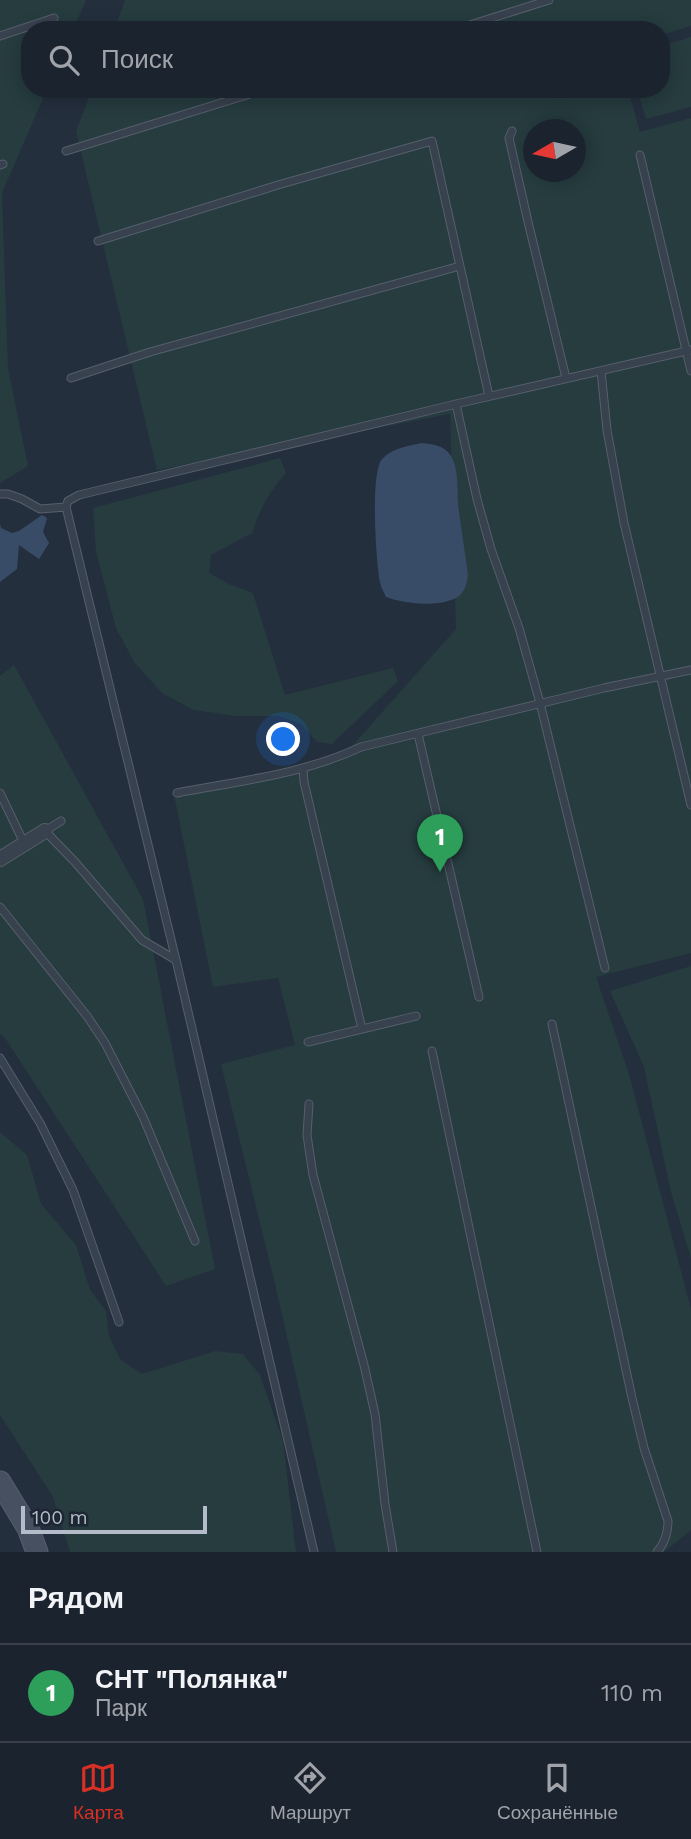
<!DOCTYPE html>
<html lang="ru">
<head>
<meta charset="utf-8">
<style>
	:root { --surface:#1b232e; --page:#282f3a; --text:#f1f3f6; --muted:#a0a4aa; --line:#39404a; --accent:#d93025 }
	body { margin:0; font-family:"Work Sans",sans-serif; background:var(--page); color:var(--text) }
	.compass { position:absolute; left:523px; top:119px; width:63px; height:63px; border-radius:50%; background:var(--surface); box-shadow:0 4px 18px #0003; rotate:261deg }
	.scale { position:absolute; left:21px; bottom:18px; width:186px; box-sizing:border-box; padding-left:7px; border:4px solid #b4bcc9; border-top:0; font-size:19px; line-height:24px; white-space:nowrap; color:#b4bcc9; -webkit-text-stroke:5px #1d2633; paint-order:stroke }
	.you { position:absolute; left:284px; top:740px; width:24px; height:24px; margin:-18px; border:5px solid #fff; border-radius:50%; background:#1a73e8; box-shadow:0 0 0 10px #1a73e833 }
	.badge { display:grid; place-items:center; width:46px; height:46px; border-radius:50%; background:var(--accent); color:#fff; font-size:23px; font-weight:700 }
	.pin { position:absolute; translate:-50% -58px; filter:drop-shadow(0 2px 4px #0008) }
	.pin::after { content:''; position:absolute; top:37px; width:24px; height:21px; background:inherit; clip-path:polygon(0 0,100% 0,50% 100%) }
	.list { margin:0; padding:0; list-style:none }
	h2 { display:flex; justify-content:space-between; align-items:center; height:91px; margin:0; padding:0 28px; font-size:30px }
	h2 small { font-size:23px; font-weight:400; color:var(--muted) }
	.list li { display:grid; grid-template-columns:46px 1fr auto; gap:21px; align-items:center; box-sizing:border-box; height:98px; padding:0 28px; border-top:2px solid var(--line) }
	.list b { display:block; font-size:26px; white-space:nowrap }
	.list p { margin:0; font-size:23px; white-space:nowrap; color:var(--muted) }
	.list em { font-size:23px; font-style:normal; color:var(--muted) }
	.icon { flex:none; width:38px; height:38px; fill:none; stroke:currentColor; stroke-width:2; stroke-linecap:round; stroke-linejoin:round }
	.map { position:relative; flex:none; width:691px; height:1552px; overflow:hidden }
	.search { position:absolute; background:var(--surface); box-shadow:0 4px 18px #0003; left:21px; right:21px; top:21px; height:77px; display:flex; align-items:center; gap:18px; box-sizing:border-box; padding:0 24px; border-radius:28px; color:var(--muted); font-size:26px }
	.sheet { height:189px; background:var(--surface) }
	nav { display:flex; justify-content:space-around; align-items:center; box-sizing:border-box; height:98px; border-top:2px solid var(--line); background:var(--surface); font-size:19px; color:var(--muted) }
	nav a { display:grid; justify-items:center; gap:4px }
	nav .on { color:var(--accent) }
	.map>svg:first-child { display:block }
</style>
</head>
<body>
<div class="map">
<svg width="691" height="1552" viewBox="0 0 691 1552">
	<rect width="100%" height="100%" fill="#242f3e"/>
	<path fill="#263c3f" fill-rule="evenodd" d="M0,0H86L73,30H30V89H47L2,193L8,368L28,466L0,483Z
		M125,0H691V26L661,35V30H114Z
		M691,37V107L646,119L637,89H661V46Z
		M92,89H628L640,132L691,118V953L596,977L629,1074L691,1309V1530L664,1552H336L275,1284L221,1064L295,1045L278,978L213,987L173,790L337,763L456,629L450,414L157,470L76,131ZM534,130H576V172H534Z
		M280,458L286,473C268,494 261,507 252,533L211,555L209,573L229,584L253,593L285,695L393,668L398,681L332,744L317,742L301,724L279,716H236L194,710L162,693L134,662L116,628L96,552L93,508Z
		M14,665L143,899L215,1269L166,1286L7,1041L0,1033V676Z
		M691,966V1258L671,1192L644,1067L610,991Z
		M0,1132L27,1155L41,1204L76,1245L90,1290L106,1311L109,1336L120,1359L142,1374L215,1351L243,1354L260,1375L283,1441L296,1552H70L53,1497L0,1415Z"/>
	<path fill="#394c67" d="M422,443C432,444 444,445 451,456C459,469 457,490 458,504C461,528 465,552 468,575C467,583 465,591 459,596C442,608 405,604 386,597C384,592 381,588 380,582C376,561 370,474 382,459C392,448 408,446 422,443Z
		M42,515L47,518L43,532L49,543L39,559L19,545L17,569L0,582V523L1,528L12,533L19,531Z"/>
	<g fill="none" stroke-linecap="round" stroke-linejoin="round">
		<g stroke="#565f6c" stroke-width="9">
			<path id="lane" d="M454,30L549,0
				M0,36L54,18
				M512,131L509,138L529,226L566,378
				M66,151L266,89
				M640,155L691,371
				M0,165L3,164
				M98,241L278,185L432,141L489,396
				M601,371L607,430L624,523L691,805
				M71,378L150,352L460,266
				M456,404L477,499L491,549L519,628L540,703L605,968
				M0,494H8L22,499L40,509L66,507
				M418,734L479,997
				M303,768L304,782L362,1029
				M0,793L24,843
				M177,793C239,781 304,774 361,747L604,688L691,670
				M61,821L45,831L75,862L142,940L176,960
				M0,907L87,1016L105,1043L143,1117L195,1241
				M552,1024L632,1398L644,1448L668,1521C668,1533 665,1543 657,1552
				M308,1042L416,1016
				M432,1051L537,1552
				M0,1058L40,1123L73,1190L119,1322
				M309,1104L307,1135L313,1175L364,1365L375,1414L385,1504L393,1552
				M314,1552L176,960L66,507L68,501L79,495L456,404L691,350"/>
		</g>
		<g stroke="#565f6c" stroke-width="16">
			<path id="street" d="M0,859L45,831"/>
		</g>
		<g stroke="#565f6c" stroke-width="23">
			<path id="secondary" d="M0,1482L28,1528L37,1552"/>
		</g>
		<use href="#lane" stroke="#38414e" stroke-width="7"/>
		<use href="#street" stroke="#38414e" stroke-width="14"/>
		<use href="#secondary" stroke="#465061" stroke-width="21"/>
	</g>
</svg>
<svg class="compass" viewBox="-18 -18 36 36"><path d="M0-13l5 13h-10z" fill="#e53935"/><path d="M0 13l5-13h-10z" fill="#a0a4aa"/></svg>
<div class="scale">100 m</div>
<div class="you"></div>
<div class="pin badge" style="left:440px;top:872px;background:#2e9e5b">1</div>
<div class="search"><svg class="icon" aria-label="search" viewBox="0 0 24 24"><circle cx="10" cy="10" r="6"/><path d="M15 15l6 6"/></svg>Поиск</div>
</div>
<section class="sheet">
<h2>Рядом<small></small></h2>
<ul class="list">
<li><span class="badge" style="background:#2e9e5b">1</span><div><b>СНТ &quot;Полянка&quot;</b><p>Парк</p></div><em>110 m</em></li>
</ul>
</section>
<nav>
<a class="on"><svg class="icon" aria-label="map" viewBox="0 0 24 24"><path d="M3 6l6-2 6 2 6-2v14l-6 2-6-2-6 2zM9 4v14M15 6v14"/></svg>Карта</a>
<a><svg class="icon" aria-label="directions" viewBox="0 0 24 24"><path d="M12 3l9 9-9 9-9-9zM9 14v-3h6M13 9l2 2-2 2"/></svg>Маршрут</a>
<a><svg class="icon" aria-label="saved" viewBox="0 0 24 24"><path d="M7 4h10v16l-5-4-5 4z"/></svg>Сохранённые</a>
</nav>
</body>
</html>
